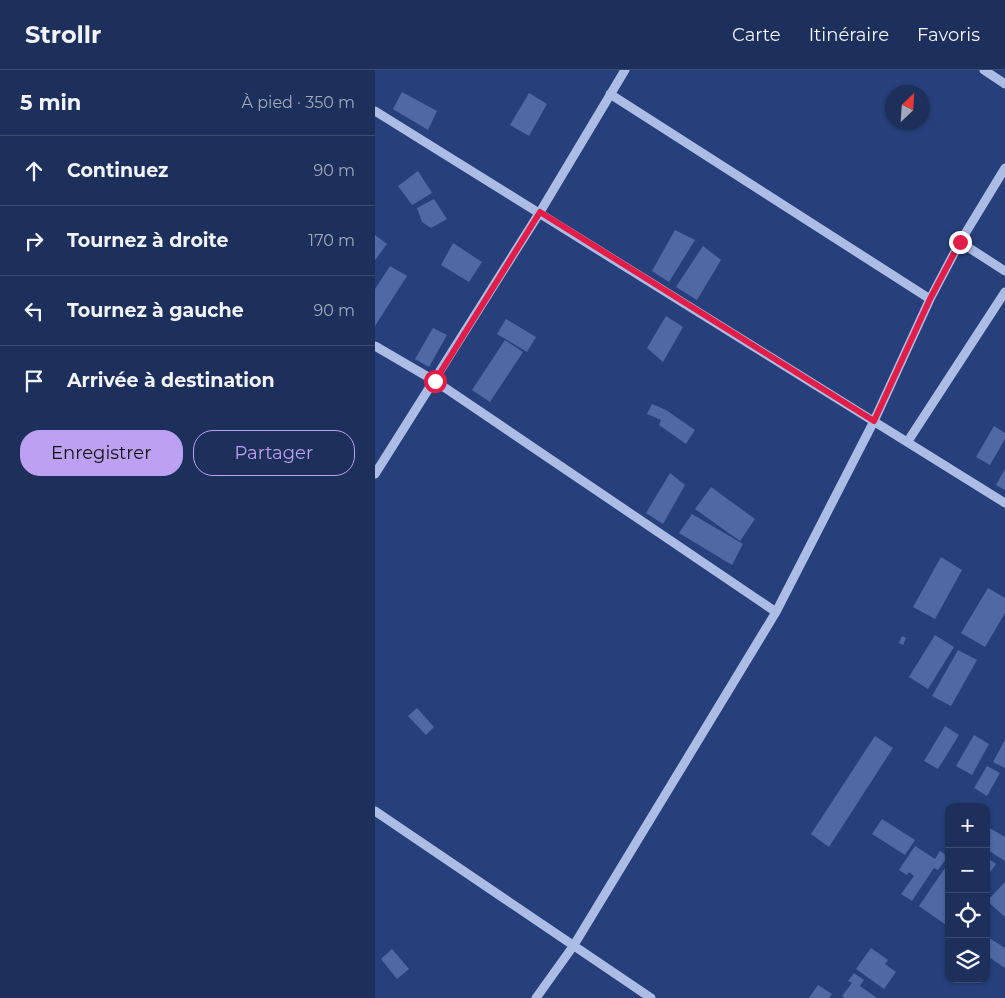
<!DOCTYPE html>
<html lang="fr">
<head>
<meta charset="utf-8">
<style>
	:root { --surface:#1d305c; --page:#253862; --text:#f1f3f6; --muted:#a0a9bb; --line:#3b4b72; --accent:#bca0f2 }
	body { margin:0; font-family:Montserrat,sans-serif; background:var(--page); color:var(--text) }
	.controls { position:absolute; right:15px; bottom:15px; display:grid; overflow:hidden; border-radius:10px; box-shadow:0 1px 4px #0004 }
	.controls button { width:45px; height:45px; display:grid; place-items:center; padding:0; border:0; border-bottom:1px solid var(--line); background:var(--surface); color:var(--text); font:25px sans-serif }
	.compass { position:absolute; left:510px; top:15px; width:45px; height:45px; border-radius:50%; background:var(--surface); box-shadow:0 1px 4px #0004; rotate:25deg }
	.stop { position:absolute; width:15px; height:15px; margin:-11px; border:4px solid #e11d48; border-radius:50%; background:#fff }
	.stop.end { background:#e11d48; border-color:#fff; box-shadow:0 1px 5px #0008 }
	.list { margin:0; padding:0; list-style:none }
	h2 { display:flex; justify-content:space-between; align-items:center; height:65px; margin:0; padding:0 20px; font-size:21px }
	h2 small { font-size:16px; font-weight:400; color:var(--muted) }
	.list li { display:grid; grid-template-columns:32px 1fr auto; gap:15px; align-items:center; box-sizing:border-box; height:70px; padding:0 20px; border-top:1px solid var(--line) }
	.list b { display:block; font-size:19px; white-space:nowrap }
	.list em { font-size:16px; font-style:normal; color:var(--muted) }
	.actions { display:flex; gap:10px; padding:15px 20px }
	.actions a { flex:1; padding:11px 0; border:1px solid var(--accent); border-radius:20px; text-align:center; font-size:18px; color:var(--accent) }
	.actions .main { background:var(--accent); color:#111 }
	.icon { flex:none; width:28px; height:28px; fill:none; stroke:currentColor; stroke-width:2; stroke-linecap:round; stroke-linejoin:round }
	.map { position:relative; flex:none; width:630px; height:928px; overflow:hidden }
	header { display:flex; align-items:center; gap:30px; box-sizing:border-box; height:70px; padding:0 25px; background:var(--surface); border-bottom:1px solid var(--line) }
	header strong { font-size:24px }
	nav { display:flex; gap:28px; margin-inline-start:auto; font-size:18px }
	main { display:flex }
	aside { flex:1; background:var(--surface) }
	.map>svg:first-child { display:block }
</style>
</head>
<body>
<header>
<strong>Strollr</strong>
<nav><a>Carte</a><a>Itinéraire</a><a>Favoris</a></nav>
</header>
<main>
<aside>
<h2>5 min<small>À pied · 350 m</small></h2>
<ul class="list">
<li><svg class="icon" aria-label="ahead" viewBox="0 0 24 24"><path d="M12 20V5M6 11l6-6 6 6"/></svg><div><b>Continuez</b></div><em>90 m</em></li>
<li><svg class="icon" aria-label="right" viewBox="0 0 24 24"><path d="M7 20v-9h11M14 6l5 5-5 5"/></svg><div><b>Tournez à droite</b></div><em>170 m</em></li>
<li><svg class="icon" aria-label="left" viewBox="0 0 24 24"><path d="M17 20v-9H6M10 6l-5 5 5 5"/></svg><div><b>Tournez à gauche</b></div><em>90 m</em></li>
<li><svg class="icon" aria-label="arrive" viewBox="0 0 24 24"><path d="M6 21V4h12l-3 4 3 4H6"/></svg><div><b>Arrivée à destination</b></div></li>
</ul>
<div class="actions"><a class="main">Enregistrer</a><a>Partager</a></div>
</aside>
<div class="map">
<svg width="630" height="928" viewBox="0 0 630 928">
	<rect width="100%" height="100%" fill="#27407b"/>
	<path fill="#4f69a4" d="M27,22L62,41L53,60L18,39Z
		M154,23L172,34L154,66L135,55Z
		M43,101L57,123L37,135L23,116Z
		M59,129L72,149L56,158L47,152L42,138Z
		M300,160L320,170L294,212L277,201Z
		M0,165L12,174L0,190Z
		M78,173L107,192L94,212L66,195Z
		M328,176L346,190L322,230L301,217Z
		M15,196L32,206L0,256V219Z
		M291,246L308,257L288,292L272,278Z
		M131,249L161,267L152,282L122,264Z
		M58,258L72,265L54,297L40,289Z
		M130,270L148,282L115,332L97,320Z
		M277,334L291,340L320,360L311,374L284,355L286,350L272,344Z
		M619,356L630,363V369L615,395L601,387Z
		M630,399V420L621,415Z
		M295,403L310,415L288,454L271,443Z
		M336,417L380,449L365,471L320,439Z
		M317,444L368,474L357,495L304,463Z
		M566,487L587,500L560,549L538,537Z
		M613,518L630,528V543L610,577L586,563Z
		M560,565L579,577L553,619L534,607Z
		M527,566L531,568L528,575L524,573Z
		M583,580L602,590L576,636L557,626Z
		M42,638L59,657L51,665L33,646Z
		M570,656L584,665L563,699L549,691Z
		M599,665L614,674L597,705L581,696Z
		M500,666L518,678L454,777L436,764Z
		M630,670V698L618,692Z
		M612,696L625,703L612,726L599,718Z
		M507,749L540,770L530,785L497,764Z
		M611,756L630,767V791L611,779Z
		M540,776L560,789L565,781L573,786L563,800L559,798L537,831L526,824L539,806L534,802L532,805L524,800Z
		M611,787L621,794L611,808Z
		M574,792V857L544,836Z
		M630,812V847L612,831Z
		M611,866L630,878V898L611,885Z
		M496,878L513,890L510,894L521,902L509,919L481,899Z
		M17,879L34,899L22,909L6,889Z
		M479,903L489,910L485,916L502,928H470L467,926L477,913L473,911Z
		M443,915L457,924L454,928H434Z"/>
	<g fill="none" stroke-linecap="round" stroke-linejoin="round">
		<path stroke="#abbde4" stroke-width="9" d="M609,0L630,14
			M235,24L555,229
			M0,41L630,433
			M585,172L630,201
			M0,276L60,311L401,542
			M533,371L630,222
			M0,404L165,142L250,0
			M0,741L276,928
			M161,928L199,875L401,542L499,351L555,229L585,172L630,98"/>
	</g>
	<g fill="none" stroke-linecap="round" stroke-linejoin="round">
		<path stroke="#e11d48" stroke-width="6" d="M60,311L165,142L499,351L555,229L585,172"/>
	</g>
</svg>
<div class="controls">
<button>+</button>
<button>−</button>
<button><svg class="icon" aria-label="locate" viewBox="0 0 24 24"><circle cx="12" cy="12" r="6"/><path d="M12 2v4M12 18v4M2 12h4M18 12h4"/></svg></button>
<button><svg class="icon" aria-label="layers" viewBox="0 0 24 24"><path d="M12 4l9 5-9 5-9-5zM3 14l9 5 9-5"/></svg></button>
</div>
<svg class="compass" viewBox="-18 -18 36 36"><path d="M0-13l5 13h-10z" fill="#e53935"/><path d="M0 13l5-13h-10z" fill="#a0a9bb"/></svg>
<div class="stop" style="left:60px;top:311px"></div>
<div class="stop end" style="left:585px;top:172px"></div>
</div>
</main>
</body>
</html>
